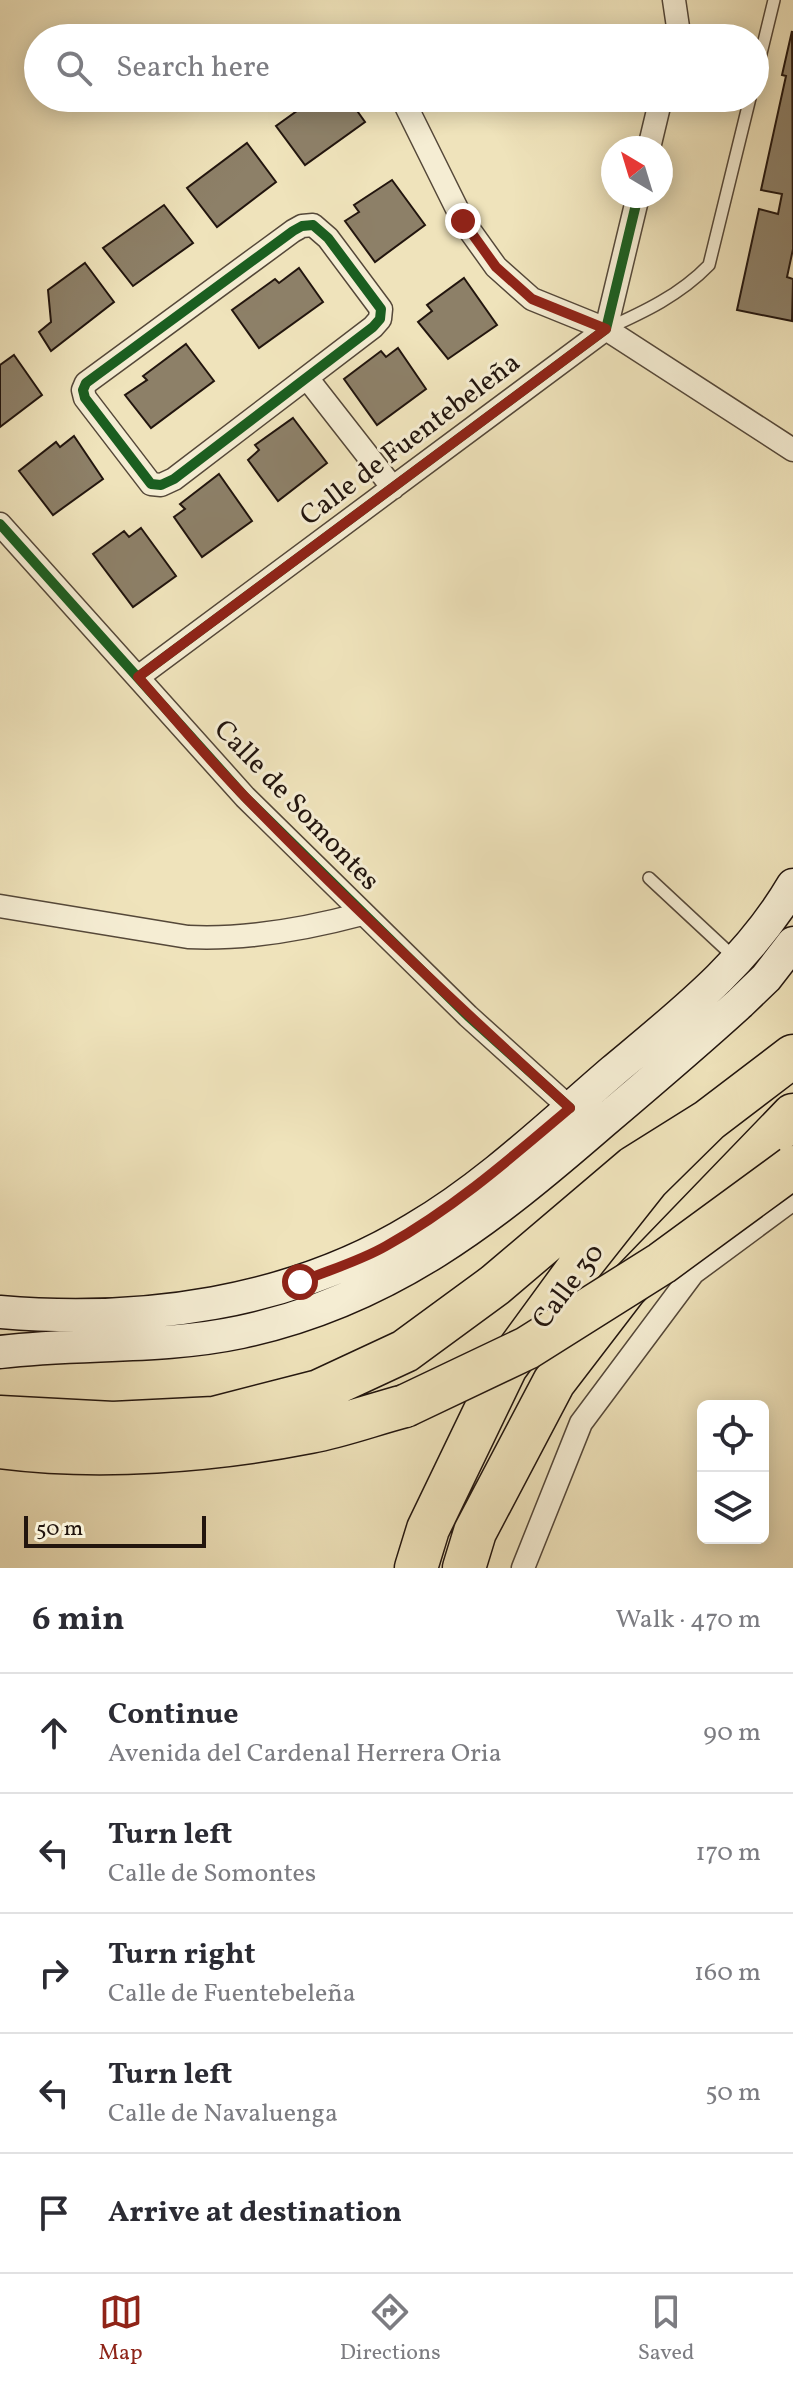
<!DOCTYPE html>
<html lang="en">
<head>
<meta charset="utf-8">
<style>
	:root { --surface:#fff; --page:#f7f7f7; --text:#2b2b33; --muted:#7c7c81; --line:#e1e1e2; --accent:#8f2418 }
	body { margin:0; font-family:Vollkorn,serif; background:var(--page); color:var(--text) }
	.controls { position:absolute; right:24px; bottom:24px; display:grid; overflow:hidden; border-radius:12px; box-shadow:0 4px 20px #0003 }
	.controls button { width:72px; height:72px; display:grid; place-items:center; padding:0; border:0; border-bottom:2px solid var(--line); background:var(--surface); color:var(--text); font:40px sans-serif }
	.compass { position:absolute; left:601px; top:136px; width:72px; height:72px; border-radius:50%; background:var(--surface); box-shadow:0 4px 20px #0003; rotate:322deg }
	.scale { position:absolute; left:24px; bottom:20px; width:182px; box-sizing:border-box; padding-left:8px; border:4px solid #22150e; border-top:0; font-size:22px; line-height:28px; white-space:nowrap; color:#22150e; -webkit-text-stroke:6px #f5edd3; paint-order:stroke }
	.stop { position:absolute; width:24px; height:24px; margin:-18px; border:6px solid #8f2418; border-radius:50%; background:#fff }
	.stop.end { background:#8f2418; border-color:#fff; box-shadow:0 2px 8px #0008 }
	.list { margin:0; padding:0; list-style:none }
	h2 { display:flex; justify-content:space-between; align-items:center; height:104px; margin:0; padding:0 32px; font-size:34px }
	h2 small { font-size:26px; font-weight:400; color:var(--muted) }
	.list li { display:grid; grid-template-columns:52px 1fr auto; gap:24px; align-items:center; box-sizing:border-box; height:120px; padding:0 32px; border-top:2px solid var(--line) }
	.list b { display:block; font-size:30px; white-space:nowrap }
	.list p { margin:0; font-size:26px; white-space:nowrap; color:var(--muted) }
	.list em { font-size:26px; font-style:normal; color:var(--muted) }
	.icon { flex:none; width:44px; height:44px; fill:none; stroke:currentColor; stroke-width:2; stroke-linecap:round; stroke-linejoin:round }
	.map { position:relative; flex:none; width:793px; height:1568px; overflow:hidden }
	.search { position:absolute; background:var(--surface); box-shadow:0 4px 20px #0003; left:24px; right:24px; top:24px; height:88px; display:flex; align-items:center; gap:20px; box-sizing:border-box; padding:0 28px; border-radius:44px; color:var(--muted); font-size:30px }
	.sheet { height:704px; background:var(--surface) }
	nav { display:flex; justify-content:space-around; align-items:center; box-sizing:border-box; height:112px; border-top:2px solid var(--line); background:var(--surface); font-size:22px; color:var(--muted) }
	nav a { display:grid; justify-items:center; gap:4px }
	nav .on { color:var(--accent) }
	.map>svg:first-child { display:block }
</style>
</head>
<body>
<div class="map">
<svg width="793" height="1568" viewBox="0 0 793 1568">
	<rect width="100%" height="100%" fill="#efe3bb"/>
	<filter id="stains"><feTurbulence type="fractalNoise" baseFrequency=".0025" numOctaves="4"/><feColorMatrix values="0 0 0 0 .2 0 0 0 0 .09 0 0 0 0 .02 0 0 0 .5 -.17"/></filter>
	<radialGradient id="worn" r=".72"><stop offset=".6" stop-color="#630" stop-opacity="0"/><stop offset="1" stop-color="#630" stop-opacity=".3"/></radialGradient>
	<path fill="#8d8068" stroke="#22150e" stroke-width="2" d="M792,31L793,249L787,277L793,279L792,321L737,310L759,209L778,214L782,194L761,190L786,76L782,75Z
		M315,98H348L365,122L305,165L276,126Z
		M247,143L276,182L217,227L187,188Z
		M392,180L425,225L375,262L345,221L359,212L354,205Z
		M164,205L193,243L133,286L103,248Z
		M85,263L114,302L51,351L39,332L51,322L48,290Z
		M299,268L323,302L259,348L232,310L275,279L279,283Z
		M464,278L497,325L448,359L418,322L432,311L427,305Z
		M186,344L214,381L151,428L125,395L147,380L143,376Z
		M398,348L426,389L377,425L344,379L381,351L386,357Z
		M14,355L42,395L0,427V365Z
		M293,418L327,463L278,501L248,460L259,450L255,445Z
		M74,436L103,479L53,515L19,471L56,442L60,447Z
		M219,474L252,521L202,557L174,517L185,509L180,504Z
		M141,528L176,576L133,607L93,554L124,531L129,537Z"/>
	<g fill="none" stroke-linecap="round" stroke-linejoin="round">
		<g stroke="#554839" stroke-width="14">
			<path id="service" d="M755,78L774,0
				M606,329C644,312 680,295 709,265L750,98
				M649,878L735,958"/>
		</g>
		<g stroke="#554839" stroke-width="25">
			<path id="minor" d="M674,0L678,27L676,38
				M372,37V38
				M402,98L463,221L496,267L532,299L606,329L793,450
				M649,148L661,98
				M313,225L328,238L381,309L380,319L373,327L174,479L161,485L151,484L85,398L83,390L86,383L293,231L302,226Z
				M307,378L393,488
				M0,524L245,797L468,1016L570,1108
				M138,677L606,329L638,196
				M0,906L188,937C247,940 306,929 362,914
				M523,1568L581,1423L693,1273L793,1199"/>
		</g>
		<g stroke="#22150e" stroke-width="35">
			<path id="secondary" d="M0,1312C141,1324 291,1304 414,1229C487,1186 549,1126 613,1071C681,1014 747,963 793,885
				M0,1352C80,1342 161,1349 241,1332C390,1300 491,1219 603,1122C649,1083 695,1044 740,1003L766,978L793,943"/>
		</g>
		<g stroke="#22150e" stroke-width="45">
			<path id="motorway" d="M0,1417L113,1423L214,1418L319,1391L405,1351L495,1285L634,1167L709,1120
				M0,1447C99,1460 213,1451 310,1432C342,1426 374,1414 405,1406
				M416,1568L428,1529L506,1367L576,1271L648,1180L709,1120L793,1056
				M464,1568L475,1532L554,1382L626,1288L793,1115"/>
		</g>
		<use href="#service" stroke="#f5edd3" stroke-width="11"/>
		<use href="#minor" stroke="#f5edd3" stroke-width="22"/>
		<use href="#secondary" stroke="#f5edd3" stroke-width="32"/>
		<use href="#motorway" stroke="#efe3bb" stroke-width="42"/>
		<g stroke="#22150e" stroke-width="45" stroke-linecap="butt">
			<path id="motorway-bridge" d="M405,1406L527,1348L662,1263L793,1167"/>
		</g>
		<use href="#motorway-bridge" stroke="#efe3bb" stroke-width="42"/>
		<g stroke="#f5edd3" stroke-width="15">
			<path id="cycleway" d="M313,225L328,238L381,309L380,319L373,327L174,479L161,485L151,484L85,398L83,390L86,383L293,231L302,226Z
				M0,524L245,797L468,1016L570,1108
				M138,677L606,329L638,196"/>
		</g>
		<use href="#cycleway" stroke="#1b5e20" stroke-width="10"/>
	</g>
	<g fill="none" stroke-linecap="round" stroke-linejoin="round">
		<path stroke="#8f2418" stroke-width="10" d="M300,1282C329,1270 360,1261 386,1246C454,1208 511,1158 570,1108C460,1008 351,906 248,800C209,760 174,718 138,677L606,329L532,299L496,267L463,221"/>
	</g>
	<g text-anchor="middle" stroke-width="6" stroke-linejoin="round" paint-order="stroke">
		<g font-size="28" fill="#22150e" stroke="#f5edd3">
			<text transform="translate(409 438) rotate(-37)" y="10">Calle de Fuentebeleña</text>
			<text transform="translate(298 804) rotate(46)" y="10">Calle de Somontes</text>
			<text transform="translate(567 1285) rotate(-53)" y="10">Calle 30</text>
		</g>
	</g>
	<rect width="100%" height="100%" filter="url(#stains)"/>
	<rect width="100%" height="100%" fill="url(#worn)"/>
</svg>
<div class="controls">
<button><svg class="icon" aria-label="locate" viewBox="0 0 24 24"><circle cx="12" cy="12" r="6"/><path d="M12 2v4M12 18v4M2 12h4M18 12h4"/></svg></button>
<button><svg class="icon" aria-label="layers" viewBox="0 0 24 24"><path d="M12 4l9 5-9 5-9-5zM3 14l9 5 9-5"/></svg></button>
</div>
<svg class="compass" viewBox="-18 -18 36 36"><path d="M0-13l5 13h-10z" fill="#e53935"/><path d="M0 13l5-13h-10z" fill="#7c7c81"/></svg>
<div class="scale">50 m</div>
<div class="stop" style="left:300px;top:1282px"></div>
<div class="stop end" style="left:463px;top:221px"></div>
<div class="search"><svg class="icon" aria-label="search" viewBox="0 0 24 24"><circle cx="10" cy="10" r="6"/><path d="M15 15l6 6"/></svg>Search here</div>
</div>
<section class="sheet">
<h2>6 min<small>Walk · 470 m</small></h2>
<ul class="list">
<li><svg class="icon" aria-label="ahead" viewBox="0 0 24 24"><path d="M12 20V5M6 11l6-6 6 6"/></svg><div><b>Continue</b><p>Avenida del Cardenal Herrera Oria</p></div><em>90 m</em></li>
<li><svg class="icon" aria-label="left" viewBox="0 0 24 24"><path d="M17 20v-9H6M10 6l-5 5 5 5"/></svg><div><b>Turn left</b><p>Calle de Somontes</p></div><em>170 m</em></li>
<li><svg class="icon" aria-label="right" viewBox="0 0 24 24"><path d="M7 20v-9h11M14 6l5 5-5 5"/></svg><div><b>Turn right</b><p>Calle de Fuentebeleña</p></div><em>160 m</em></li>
<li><svg class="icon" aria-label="left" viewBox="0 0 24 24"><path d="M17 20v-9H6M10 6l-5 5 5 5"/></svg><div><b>Turn left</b><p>Calle de Navaluenga</p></div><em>50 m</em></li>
<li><svg class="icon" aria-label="arrive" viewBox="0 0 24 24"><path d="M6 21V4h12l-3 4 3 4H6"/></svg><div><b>Arrive at destination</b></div></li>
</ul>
</section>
<nav>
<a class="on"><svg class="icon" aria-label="map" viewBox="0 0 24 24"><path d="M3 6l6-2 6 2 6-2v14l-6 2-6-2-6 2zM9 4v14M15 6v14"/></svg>Map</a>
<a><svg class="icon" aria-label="directions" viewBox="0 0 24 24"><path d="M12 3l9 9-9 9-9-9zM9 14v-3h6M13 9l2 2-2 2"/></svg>Directions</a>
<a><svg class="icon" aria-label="saved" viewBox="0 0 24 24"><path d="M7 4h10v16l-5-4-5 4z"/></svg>Saved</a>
</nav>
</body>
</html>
